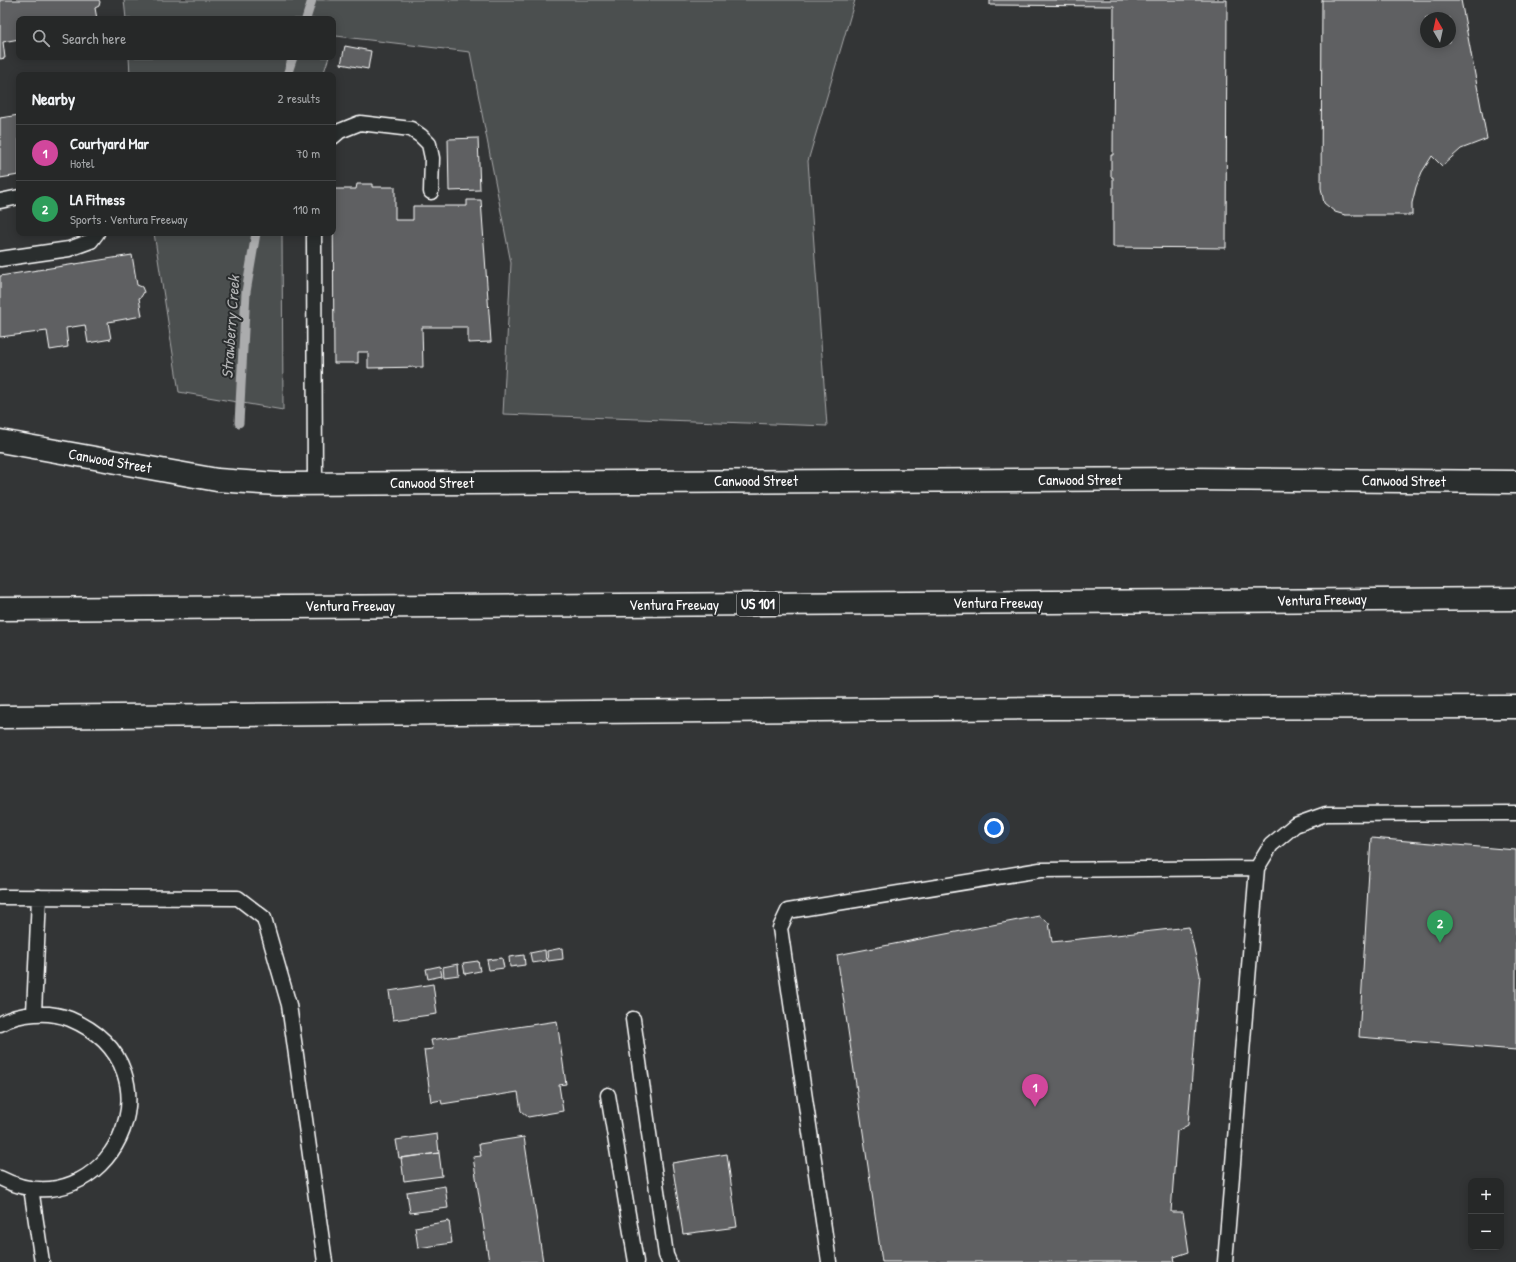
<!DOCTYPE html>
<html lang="en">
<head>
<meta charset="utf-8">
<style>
	:root { --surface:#262828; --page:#2e3030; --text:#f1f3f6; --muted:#a4a6a8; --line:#424445; --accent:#ea580c }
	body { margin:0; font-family:"Patrick Hand",sans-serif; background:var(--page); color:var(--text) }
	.controls { position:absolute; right:12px; bottom:12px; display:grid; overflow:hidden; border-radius:8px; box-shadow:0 2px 10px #0003 }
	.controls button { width:36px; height:36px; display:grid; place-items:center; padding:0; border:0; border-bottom:1px solid var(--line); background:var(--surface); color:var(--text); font:20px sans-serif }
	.compass { position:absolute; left:1420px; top:12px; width:36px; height:36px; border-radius:50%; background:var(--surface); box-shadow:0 2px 10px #0003; rotate:351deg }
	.you { position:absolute; left:994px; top:828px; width:14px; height:14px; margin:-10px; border:3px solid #fff; border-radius:50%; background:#1a73e8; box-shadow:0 0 0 6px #1a73e833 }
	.badge { display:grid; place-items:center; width:26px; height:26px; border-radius:50%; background:var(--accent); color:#fff; font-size:13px; font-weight:700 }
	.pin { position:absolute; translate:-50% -33px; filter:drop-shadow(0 1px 2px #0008) }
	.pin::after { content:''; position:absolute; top:21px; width:14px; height:12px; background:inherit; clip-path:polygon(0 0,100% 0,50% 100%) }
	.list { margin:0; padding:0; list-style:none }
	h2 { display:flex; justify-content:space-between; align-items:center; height:52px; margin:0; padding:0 16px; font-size:17px }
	h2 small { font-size:13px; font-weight:400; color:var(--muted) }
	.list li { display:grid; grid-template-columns:26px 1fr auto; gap:12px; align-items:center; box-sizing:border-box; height:56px; padding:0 16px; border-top:1px solid var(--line) }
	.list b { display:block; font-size:15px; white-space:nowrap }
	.list p { margin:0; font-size:13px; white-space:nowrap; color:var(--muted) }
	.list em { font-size:13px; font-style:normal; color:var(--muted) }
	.icon { flex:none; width:22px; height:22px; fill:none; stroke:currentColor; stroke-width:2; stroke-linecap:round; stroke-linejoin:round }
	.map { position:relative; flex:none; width:1516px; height:1262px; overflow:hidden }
	.search { position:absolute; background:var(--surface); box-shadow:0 2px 10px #0003; left:16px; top:16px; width:320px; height:44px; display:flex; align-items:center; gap:10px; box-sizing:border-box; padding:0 14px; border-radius:8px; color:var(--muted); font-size:15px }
	.panel { position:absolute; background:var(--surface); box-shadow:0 2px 10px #0003; left:16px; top:72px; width:320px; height:164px; border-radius:8px }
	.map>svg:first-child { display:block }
</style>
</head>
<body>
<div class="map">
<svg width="1516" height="1262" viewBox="0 0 1516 1262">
	<rect width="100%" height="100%" fill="#333536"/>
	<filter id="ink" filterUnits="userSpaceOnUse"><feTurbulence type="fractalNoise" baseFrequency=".025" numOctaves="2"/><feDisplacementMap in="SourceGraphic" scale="8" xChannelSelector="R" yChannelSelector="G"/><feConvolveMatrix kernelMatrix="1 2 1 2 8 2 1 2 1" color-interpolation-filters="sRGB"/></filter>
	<g filter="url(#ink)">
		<path fill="#4c4f50" stroke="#a6a7a8" d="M124,0H855L808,161L827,426L503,414L511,263L470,52L336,36L333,45V19H126Z
			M129,57H329L323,75H130Z
			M154,233H282L283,410L179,392Z"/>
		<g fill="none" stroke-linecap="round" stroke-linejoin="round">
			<path stroke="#abacad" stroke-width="9" d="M306,19L312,0
				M287,75L293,57
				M239,423L246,292L256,233"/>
		</g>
		<path fill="#5f6162" stroke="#fff" fill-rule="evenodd" d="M0,0H99L100,2L99,6L95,8L97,19H19V39L3,42L5,58L0,59Z
			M990,0H1227L1226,248L1113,247V177H1111V155H1113L1114,6L990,5Z
			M1322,0H1461L1487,139L1461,149L1442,166L1432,156L1422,172L1416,187L1412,203V215H1345L1335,212L1324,203L1321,188ZM1426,18H1450V42H1426Z
			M345,46L371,51L368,69L341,64Z
			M19,115V175L0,178V118Z
			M478,138L480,190L449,191L448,139Z
			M357,184H372V187H395V220H413V206H467V200H481L491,342L468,343V327H422L423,367L368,368V352H358V363H334L333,189H356Z
			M132,255L137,285L142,287L144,292L141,297L139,298L142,316L108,322L111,339L88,343L85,325L66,328L68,347L50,350L47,331L0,337V276Z
			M1371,838L1516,850V1050L1359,1037Z
			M1039,916L1049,923L1052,942L1189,927L1200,975L1188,1125L1177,1131L1171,1212H1183L1189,1252L1174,1257L1175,1262H882L837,955Z
			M562,948L563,959L548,961L547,951Z
			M545,950L546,961L532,963L530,953Z
			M524,955L525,965L510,967L509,957Z
			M502,958L504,968L489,970L487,960Z
			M478,961L480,971L465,974L463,963Z
			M458,964L459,975L444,977L443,967Z
			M440,966L442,976L428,979L426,969Z
			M433,984L437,1014L393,1020L389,991Z
			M557,1021L566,1084L559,1085L563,1111L528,1117L521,1111L518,1092L442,1104L441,1100L431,1102L424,1050L433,1049L431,1040Z
			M437,1134L439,1153L399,1158L396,1140Z
			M524,1137L543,1262H489L473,1157L481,1156L479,1144Z
			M439,1153L442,1176L404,1181L401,1158Z
			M727,1154L737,1227L683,1234L672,1163Z
			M445,1186L448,1208L410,1213L407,1192Z
			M449,1221L452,1243L418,1248L415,1227Z"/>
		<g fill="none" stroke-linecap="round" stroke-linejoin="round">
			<g stroke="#fff" stroke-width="17">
				<path id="service" d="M333,137L340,131L360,123L411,129L421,136L429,144L432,158L431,192
					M0,201L19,197
					M314,233L315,484
					M0,259L69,249L91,241L97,233
					M1257,868L1271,845L1295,825L1326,814L1516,813
					M0,897L238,898L264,918L289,1005L325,1262
					M34,1013L39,897
					M633,1019L666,1255L669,1262
					M0,1024C19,1012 50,1011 70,1019C189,1069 106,1233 0,1178
					M608,1095L636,1262
					M31,1188L42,1262
					M829,1262L780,928L788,911L1040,870L1257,868L1225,1262"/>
			</g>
			<g stroke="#fff" stroke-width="25">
				<path id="tertiary" d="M0,441L217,480L277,484L1192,479L1516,482"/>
			</g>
			<g stroke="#fff" stroke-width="25">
				<path id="motorway" d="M0,609L1516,599
					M0,717L1052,708L1516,707"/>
			</g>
			<use href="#service" stroke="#2a2d2e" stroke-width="14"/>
			<use href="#tertiary" stroke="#2a2d2e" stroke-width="22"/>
			<use href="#motorway" stroke="#2a2d2e" stroke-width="22"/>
		</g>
	</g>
	<g text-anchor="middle" stroke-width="4" stroke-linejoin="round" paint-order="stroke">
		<rect fill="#2a2d2e" stroke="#bfc0c0" stroke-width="1" x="737" y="592" width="42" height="24" rx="3"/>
		<g font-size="14" font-weight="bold" fill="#fff">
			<text x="758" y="609">US 101</text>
		</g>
		<g font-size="15" fill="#fff" stroke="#2a2d2e">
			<text transform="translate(110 461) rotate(10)" y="5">Canwood Street</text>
			<text x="1080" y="485">Canwood Street</text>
			<text x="756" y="486">Canwood Street</text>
			<text transform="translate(1404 481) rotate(1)" y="5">Canwood Street</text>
			<text x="432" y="488">Canwood Street</text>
			<text transform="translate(1322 600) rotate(-1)" y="5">Ventura Freeway</text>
			<text x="998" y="608">Ventura Freeway</text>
			<text x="674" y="610">Ventura Freeway</text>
			<text x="350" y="611">Ventura Freeway</text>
		</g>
		<g font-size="16" font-style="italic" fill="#b2b3b4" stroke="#2a2d2e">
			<text transform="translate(230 327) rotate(-86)" y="6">Strawberry Creek</text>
		</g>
	</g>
</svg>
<div class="controls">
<button>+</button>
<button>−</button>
</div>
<svg class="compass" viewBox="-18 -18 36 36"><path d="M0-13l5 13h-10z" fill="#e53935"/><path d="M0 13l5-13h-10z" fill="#a4a6a8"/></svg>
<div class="you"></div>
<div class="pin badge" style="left:1035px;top:1107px;background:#d1479c">1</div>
<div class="pin badge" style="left:1440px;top:943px;background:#2e9e5b">2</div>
<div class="search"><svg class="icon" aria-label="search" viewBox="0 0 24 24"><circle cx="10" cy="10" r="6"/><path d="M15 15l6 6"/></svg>Search here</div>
<section class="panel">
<h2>Nearby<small>2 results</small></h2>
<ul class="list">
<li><span class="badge" style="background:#d1479c">1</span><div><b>Courtyard Mar</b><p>Hotel</p></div><em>70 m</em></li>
<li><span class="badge" style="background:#2e9e5b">2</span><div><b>LA Fitness</b><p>Sports · Ventura Freeway</p></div><em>110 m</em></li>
</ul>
</section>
</div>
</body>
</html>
